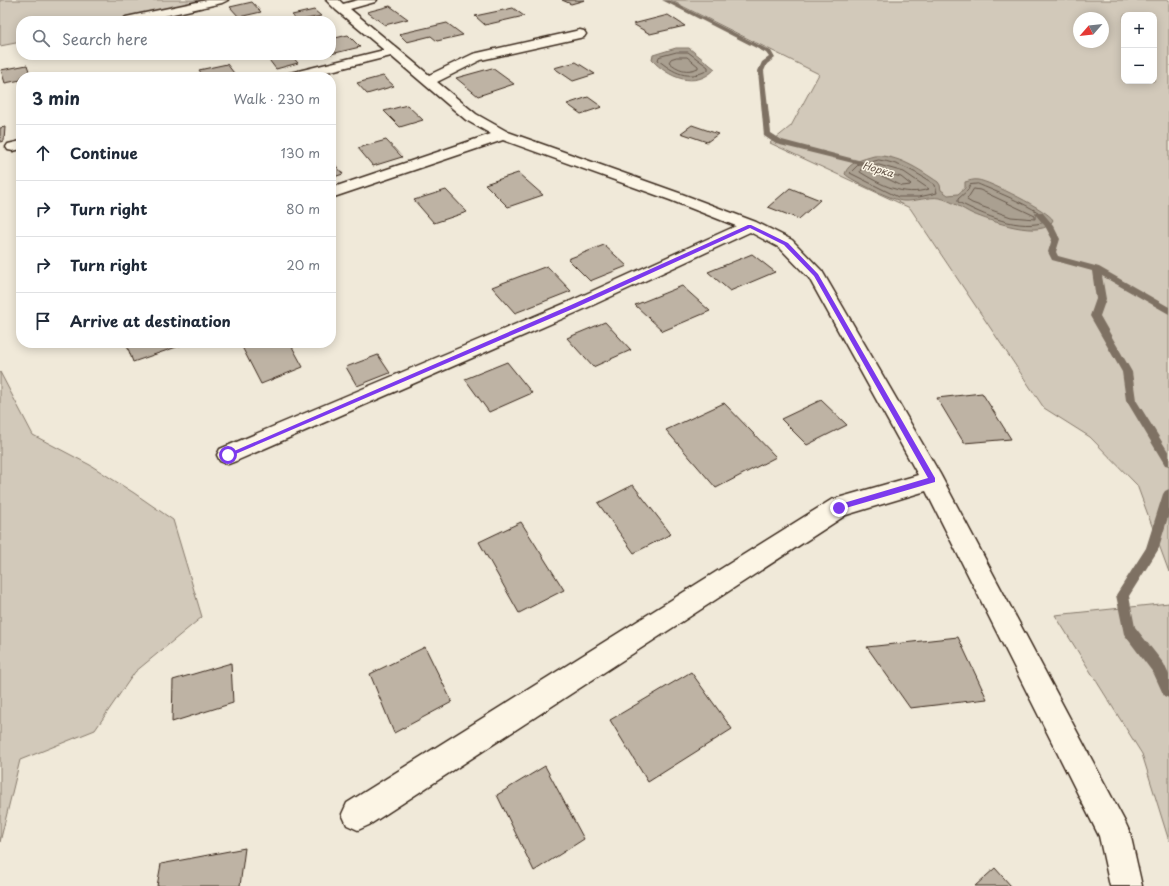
<!DOCTYPE html>
<html lang="en">
<head>
<meta charset="utf-8">
<style>
	:root { --surface:#fff; --page:#f6f6f7; --text:#1f2937; --muted:#747a83; --line:#e0e1e3 }
	body { margin:0; font-family:"Playpen Sans",sans-serif; background:var(--page); color:var(--text) }
	.controls { position:absolute; right:12px; top:12px; display:grid; overflow:hidden; border-radius:8px; box-shadow:0 2px 10px #0003 }
	.controls button { width:36px; height:36px; display:grid; place-items:center; padding:0; border:0; border-bottom:1px solid var(--line); background:var(--surface); color:var(--text); font:20px sans-serif }
	.compass { position:absolute; left:1073px; top:12px; width:36px; height:36px; border-radius:50%; background:var(--surface); box-shadow:0 2px 10px #0003; rotate:242deg }
	.stop { position:absolute; width:12px; height:12px; margin:-9px; border:3px solid #7c3aed; border-radius:50%; background:#fff }
	.stop.end { background:#7c3aed; border-color:#fff; box-shadow:0 1px 4px #0008 }
	.list { margin:0; padding:0; list-style:none }
	h2 { display:flex; justify-content:space-between; align-items:center; height:52px; margin:0; padding:0 16px; font-size:17px }
	h2 small { font-size:13px; font-weight:400; color:var(--muted) }
	.list li { display:grid; grid-template-columns:26px 1fr auto; gap:12px; align-items:center; box-sizing:border-box; height:56px; padding:0 16px; border-top:1px solid var(--line) }
	.list b { display:block; font-size:15px; white-space:nowrap }
	.list em { font-size:13px; font-style:normal; color:var(--muted) }
	.icon { flex:none; width:22px; height:22px; fill:none; stroke:currentColor; stroke-width:2; stroke-linecap:round; stroke-linejoin:round }
	.map { position:relative; flex:none; width:1169px; height:886px; overflow:hidden }
	.search { position:absolute; background:var(--surface); box-shadow:0 2px 10px #0003; left:16px; top:16px; width:320px; height:44px; display:flex; align-items:center; gap:10px; box-sizing:border-box; padding:0 14px; border-radius:16px; color:var(--muted); font-size:15px }
	.panel { position:absolute; background:var(--surface); box-shadow:0 2px 10px #0003; left:16px; top:72px; width:320px; height:276px; border-radius:16px }
	.map>svg:first-child { display:block }
</style>
</head>
<body>
<div class="map">
<svg width="1169" height="886" viewBox="0 0 1169 886">
	<rect width="100%" height="100%" fill="#f0e9d9"/>
	<filter id="ink" filterUnits="userSpaceOnUse"><feTurbulence type="fractalNoise" baseFrequency=".025" numOctaves="2"/><feDisplacementMap in="SourceGraphic" scale="8" xChannelSelector="R" yChannelSelector="G"/><feConvolveMatrix kernelMatrix="1 2 1 2 8 2 1 2 1" color-interpolation-filters="sRGB"/></filter>
	<g filter="url(#ink)">
		<path fill="#d2c9ba" stroke="#867a6c" fill-rule="evenodd" d="M0,0H215L117,21H21V42L0,46Z
			M670,0H1169V572L1137,485L1090,437L1044,408L910,208L770,143L791,126L819,74ZM1124,15H1154V81H1124ZM1079,18H1103V42H1079Z
			M0,372L33,435L90,465L134,493L173,520L202,617L135,672L95,730L20,760L0,842Z
			M1169,603V841L1142,754L1055,615Z"/>
		<path fill="#aaa091" stroke="#7e7163" d="M676,48H689L715,69C695,90 668,77 652,60L653,55Z
			M874,156C897,154 920,170 938,182L940,185L941,190L948,195L958,194L965,188V182C969,181 974,179 978,180C989,181 1049,211 1053,220C1044,241 988,220 973,214C962,209 951,200 939,198C930,196 914,202 903,201C895,201 850,180 845,174C848,162 864,159 874,156Z"/>
		<g fill="none" stroke-linecap="round" stroke-linejoin="round">
			<path stroke="#67594c" stroke-width="1" d="M677,52H688L708,67V70C688,81 674,73 658,60L659,57Z
				M677,57H687L698,66V68C687,73 678,70 669,62L671,59Z
				M879,160C900,163 918,173 935,185L937,193L919,197H898L850,173L857,166Z
				M879,165L904,172L929,189C904,197 881,185 860,172L861,169Z
				M879,171L901,177L911,185L902,186L878,174L877,172Z
				M978,184C992,190 1043,210 1048,221C1019,232 984,215 958,202V199L968,190L970,185Z
				M974,189L980,190L1035,216V219L1011,217L972,203L967,200Z"/>
			<path fill="#7e7163" fill-rule="evenodd" d="M662,0H669L771,51L775,58L767,64L764,71L771,133L782,140L873,164V168L776,144L764,136L758,71L762,62L769,57L766,53Z
				M1036,212H1042L1053,225L1060,239L1056,252L1058,256L1099,267L1169,307V314L1102,276L1106,299L1100,316L1132,372L1136,400L1169,453V466L1165,465L1126,400L1122,372L1090,316L1096,299L1092,271L1052,260L1048,252L1052,239L1045,226L1035,214Z
				M1169,489V514L1158,550L1129,596L1135,627L1164,664L1169,675V698L1164,696L1154,674L1124,634L1116,595L1146,548L1163,494L1165,491Z"/>
		</g>
		<path fill="#beb3a4" stroke="#3b2a1e" d="M562,0H585L571,4Z
			M252,2L261,12L239,17L230,7Z
			M390,6L408,19L385,25L367,12Z
			M513,8L524,16L485,25L475,16Z
			M314,10L321,16L297,21L292,15Z
			M191,15L195,21H166Z
			M668,15L685,26L650,34L633,24Z
			M447,23L463,35L437,41L431,36L407,42L399,34Z
			M348,35L360,47L331,54V39Z
			M271,55H291L298,63L276,69L266,56Z
			M576,62L595,74L573,81L554,68Z
			M227,64L237,77H204L199,70Z
			M27,65L31,77H21V80L5,83L1,70Z
			M492,68L514,84L478,96L456,78Z
			M383,76L394,86L367,94L357,83Z
			M588,97L602,107L581,114L567,104Z
			M407,105L423,120L400,127L384,111Z
			M692,125L718,134L707,142L681,133Z
			M5,127L4,141L0,142V128Z
			M386,140L402,157L373,166L358,148Z
			M331,160L343,174L331,178Z
			M518,173L543,195L508,207L485,184Z
			M790,188L820,200L799,219L768,207Z
			M446,190L467,212L434,223L414,200Z
			M604,245L627,266L590,281L568,259Z
			M752,254L775,272L730,291L708,272Z
			M547,266L571,291L515,313L492,287Z
			M682,286L710,311L663,331L635,305Z
			M605,322L631,350L593,367L567,338Z
			M126,343H188L133,362Z
			M247,343H290L303,367L261,384L241,345Z
			M378,355L390,373L357,386L346,367Z
			M507,362L532,393L489,412L465,379Z
			M982,393L1011,439L964,443L937,398Z
			M821,400L847,425L807,445L781,419Z
			M724,403L776,457L716,488L666,430Z
			M633,485L671,534L634,553L598,503Z
			M521,522L564,590L519,613L479,542Z
			M958,637L987,699L910,708L867,647Z
			M425,647L452,702L394,733L370,674Z
			M231,663L233,703L172,722L173,680Z
			M691,672L732,729L648,782L610,720Z
			M545,766L584,839L534,871L497,795Z
			M245,848L240,886H157L161,864Z
			M995,868L1011,886H975Z"/>
		<g fill="none" stroke-linecap="round" stroke-linejoin="round">
			<g stroke="#3b2a1e" stroke-width="3">
				<path id="minor" d="M207,0H228L222,3L142,21H120L126,17Z
					M326,0H339L343,4L358,0H377L375,2L350,9L429,75L473,54L580,30L584,31L586,34L584,37L481,60L437,82L476,114L508,132L682,194L756,222L792,240L822,271L940,474L1125,822L1130,833L1142,886H1110L1099,836L926,491L846,515L369,825L358,830L347,825L342,814L347,803L831,500L918,475L809,278L780,248L750,232L580,311L236,461L228,464L220,461L217,455L220,449L566,303L736,226L670,200L503,140L331,198V188L491,134L466,120L391,56L307,77H284L286,74L384,50L336,10Z
					M21,141V149L13,151L8,150L6,147L8,144Z"/>
			</g>
			<use href="#minor" fill="#fcf5e5" fill-rule="evenodd"/>
		</g>
	</g>
	<path fill="#7c3aed" d="M748,225H751L788,243L818,274L935,478V482L839,510H837V505L928,478L814,276L784,245L750,228L575,308L231,456L228,457L225,455L571,305Z"/>
	<g text-anchor="middle" stroke-width="3" stroke-linejoin="round" paint-order="stroke">
		<g font-size="10" font-style="italic" fill="#625346" stroke="#fcf5e5">
			<text transform="translate(878 169) rotate(16)" y="4">Норка</text>
		</g>
	</g>
</svg>
<div class="controls">
<button>+</button>
<button>−</button>
</div>
<svg class="compass" viewBox="-18 -18 36 36"><path d="M0-13l5 13h-10z" fill="#e53935"/><path d="M0 13l5-13h-10z" fill="#747a83"/></svg>
<div class="stop" style="left:228px;top:455px"></div>
<div class="stop end" style="left:839px;top:508px"></div>
<div class="search"><svg class="icon" aria-label="search" viewBox="0 0 24 24"><circle cx="10" cy="10" r="6"/><path d="M15 15l6 6"/></svg>Search here</div>
<section class="panel">
<h2>3 min<small>Walk · 230 m</small></h2>
<ul class="list">
<li><svg class="icon" aria-label="ahead" viewBox="0 0 24 24"><path d="M12 20V5M6 11l6-6 6 6"/></svg><div><b>Continue</b></div><em>130 m</em></li>
<li><svg class="icon" aria-label="right" viewBox="0 0 24 24"><path d="M7 20v-9h11M14 6l5 5-5 5"/></svg><div><b>Turn right</b></div><em>80 m</em></li>
<li><svg class="icon" aria-label="right" viewBox="0 0 24 24"><path d="M7 20v-9h11M14 6l5 5-5 5"/></svg><div><b>Turn right</b></div><em>20 m</em></li>
<li><svg class="icon" aria-label="arrive" viewBox="0 0 24 24"><path d="M6 21V4h12l-3 4 3 4H6"/></svg><div><b>Arrive at destination</b></div></li>
</ul>
</section>
</div>
</body>
</html>
